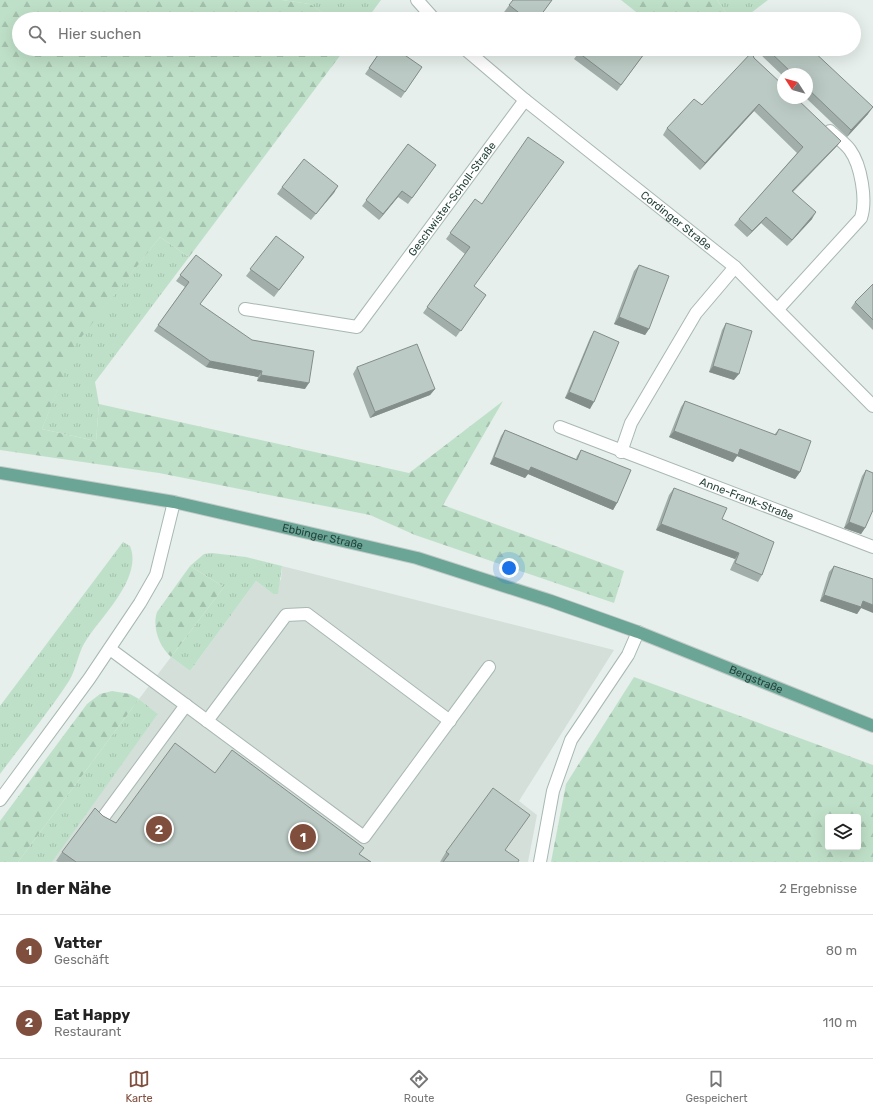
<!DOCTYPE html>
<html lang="de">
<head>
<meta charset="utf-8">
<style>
	:root { --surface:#fff; --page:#f6f6f6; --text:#222; --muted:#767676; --line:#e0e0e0; --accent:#804e3d }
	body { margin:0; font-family:Rubik,sans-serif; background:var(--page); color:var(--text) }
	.controls { position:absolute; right:12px; bottom:12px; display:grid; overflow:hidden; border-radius:4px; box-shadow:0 4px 16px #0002 }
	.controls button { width:36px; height:36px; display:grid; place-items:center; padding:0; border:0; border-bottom:1px solid var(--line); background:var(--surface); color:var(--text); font:20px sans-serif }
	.compass { position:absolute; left:777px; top:68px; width:36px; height:36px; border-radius:50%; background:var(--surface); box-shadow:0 4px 16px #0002; rotate:306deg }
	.you { position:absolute; left:509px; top:568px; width:14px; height:14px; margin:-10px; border:3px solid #fff; border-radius:50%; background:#1a73e8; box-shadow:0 0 0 6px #1a73e833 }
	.badge { display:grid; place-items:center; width:26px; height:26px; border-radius:50%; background:var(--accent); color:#fff; font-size:13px; font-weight:700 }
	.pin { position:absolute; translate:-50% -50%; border:2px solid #fff; box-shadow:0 1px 4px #0006 }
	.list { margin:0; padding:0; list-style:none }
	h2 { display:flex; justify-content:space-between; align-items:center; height:52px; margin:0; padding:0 16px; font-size:17px }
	h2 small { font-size:13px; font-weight:400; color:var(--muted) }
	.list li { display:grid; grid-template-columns:26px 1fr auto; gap:12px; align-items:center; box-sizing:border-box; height:72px; padding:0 16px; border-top:1px solid var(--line) }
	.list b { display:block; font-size:15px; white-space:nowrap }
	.list p { margin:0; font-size:13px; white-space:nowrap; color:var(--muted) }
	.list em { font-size:13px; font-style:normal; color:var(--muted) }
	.icon { flex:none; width:22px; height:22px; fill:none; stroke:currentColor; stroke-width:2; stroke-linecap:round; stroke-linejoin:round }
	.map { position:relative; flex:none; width:873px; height:862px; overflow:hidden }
	.search { position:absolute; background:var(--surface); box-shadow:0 4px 16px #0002; left:12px; right:12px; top:12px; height:44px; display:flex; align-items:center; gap:10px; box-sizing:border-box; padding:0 14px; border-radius:22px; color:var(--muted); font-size:15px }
	.sheet { height:196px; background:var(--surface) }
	nav { display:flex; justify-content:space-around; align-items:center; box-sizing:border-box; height:56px; border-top:1px solid var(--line); background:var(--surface); font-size:11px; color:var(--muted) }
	nav a { display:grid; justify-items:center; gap:2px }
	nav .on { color:var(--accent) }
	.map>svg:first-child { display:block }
</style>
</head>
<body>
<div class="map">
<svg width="873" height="862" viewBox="0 0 873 862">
	<defs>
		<pattern id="grass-tufts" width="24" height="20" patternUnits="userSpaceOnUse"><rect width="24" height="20" fill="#bfe0c8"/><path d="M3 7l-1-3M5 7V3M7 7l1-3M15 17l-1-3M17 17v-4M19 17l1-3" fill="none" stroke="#a4c1ad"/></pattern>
		<pattern id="forest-firs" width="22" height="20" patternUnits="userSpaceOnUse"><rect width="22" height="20" fill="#bfe0c8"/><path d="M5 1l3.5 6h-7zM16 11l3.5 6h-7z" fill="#a4c1ad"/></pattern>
	</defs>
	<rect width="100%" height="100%" fill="#e6efeb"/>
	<path fill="#d4dfda" d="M282,566L614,650L519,801L537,815L528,862H51L158,714L139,699L171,657L190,671L256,581L273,594L281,579Z"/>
	<path fill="url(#grass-tufts)" d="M282,0H381L367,19H332L310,4Z
		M717,0H768L743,19H731Z
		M160,237L189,257L95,382L99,404L96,441L42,429L75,344Z
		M123,542L130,546C143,577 102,616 87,639C78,651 77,668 69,681C48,713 23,743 0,774V706Z
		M212,553L246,557L282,566L278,594H273L256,581L190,671L171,657L224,587L190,566L204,554Z
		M139,699L158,714L52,862H18Z"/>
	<path fill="url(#forest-firs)" fill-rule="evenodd" d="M0,0H282L310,4L332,19H19V49H345L189,257L160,237L76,344L42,429L96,441L99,404L409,473L503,401L443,505L624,571L614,603L415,535L370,515L159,473L0,450Z
		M621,0H717L731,19H645Z
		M190,566L224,587L171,657C159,646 152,627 157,612Z
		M634,677L873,765V862H551L566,784ZM828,817H858V847H828Z
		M112,691L130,694L139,699L18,862H0V821L87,704L100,694Z"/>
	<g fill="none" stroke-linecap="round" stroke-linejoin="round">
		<g stroke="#a8b8b2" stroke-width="14">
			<g id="minor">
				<path d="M417,0L434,19"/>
				<path id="s1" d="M465,49L525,100L735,267L873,406"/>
				<path id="s2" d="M245,309L357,327L525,100"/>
				<path d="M778,309L861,218C867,200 861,165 850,150C845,143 836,137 830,131"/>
				<path id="s3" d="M560,427L873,547"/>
				<path d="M621,452L631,423L696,313L735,267"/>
				<path d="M110,649L364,837L489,667"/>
				<path d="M207,721L286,615L307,614L450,721"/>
				<path d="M0,800L89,679L140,603L156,575L174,502"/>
				<path d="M102,819L186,705"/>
				<path d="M540,862L553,791L571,740L628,655L638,632"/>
			</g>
		</g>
		<g stroke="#c2cac8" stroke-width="14">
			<g id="major">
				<path id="s4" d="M0,473L174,502L417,558L551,601L638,632L873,726"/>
			</g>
		</g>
		<use href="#minor" stroke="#fff" stroke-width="12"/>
		<use href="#major" stroke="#6aa596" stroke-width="12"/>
	</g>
	<path fill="#a1aea9" d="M513,0H552L538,19H499Z
		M382,49L422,67L401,98L365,74Z
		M581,49L644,54L617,91L574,59Z
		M756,49H811L868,114L847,137L806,98H807V74H783V76L760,54L754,52Z
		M754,58L783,98L841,141L836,147L793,192L812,219L787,246L761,223L747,237L734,225L739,219L797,153L754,111L700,170L663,135L667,128L702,105Z
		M408,144L436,165L408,204L398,197L379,220L362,206Z
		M338,186L311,220L277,194L282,187Z
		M475,199L474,286L486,295L456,337L423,313L465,254L446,239Z
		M276,236L304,257L274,297L246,276Z
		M196,255L200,304L305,389L257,381L258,377L206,367L154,331L185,287L176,281Z
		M639,265L649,329L645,335L614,324L634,271Z
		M873,284V330L851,308L855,302Z
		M726,323L734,380L709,372L722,330Z
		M594,331L590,409L565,398L590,338Z
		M357,367L435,389L430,395L370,418L353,374Z
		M685,401L774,435L779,429L800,472L795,479L737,456L733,462L669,437L681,407Z
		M505,430L576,459L577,456L581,450L617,503L613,510L528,474L525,478L490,464L501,436Z
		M866,470L865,528L861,534L844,528L862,476Z
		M674,488L722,519L762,575L758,582L730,570L735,559L656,530L669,495Z
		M834,566L861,608L857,614L820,601L829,572Z
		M215,773L359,854L371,862H58L56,861L62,852L103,816L116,823Z
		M505,850L518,862H440L446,852Z"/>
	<path fill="#838d89" d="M756,49H763L760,54L754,52Z
		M759,104L754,111L700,170L705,163Z
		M873,107L868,114L847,137L851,130Z
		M841,141L836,147L787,197L792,191Z
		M338,186L334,193L311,220L316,214Z
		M402,191L398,197L379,220L383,214Z
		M816,212L812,219L787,246L792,240Z
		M766,217L761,223L747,237L752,231Z
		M619,317L649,329L645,335L614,324Z
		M210,361L262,371L258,377L206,367Z
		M713,366L739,374L734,380L709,372Z
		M261,375L309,383L305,389L257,381Z
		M435,389L430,395L370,418L375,412Z
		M569,392L594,402L590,409L565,398Z
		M674,431L740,449L800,472L795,479L737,456L733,462L669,437Z
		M494,457L531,467L617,503L613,510L528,474L525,478L490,464Z
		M849,522L865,528L861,534L844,528Z
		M661,524L739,553L735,559L656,530Z
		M824,595L863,601L873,605V613L861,608L857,614L820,601Z"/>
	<path fill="#bbcac4" stroke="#838d89" d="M513,0H552L538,19H527L509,5Z
		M382,49H396L422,67L405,92L369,68Z
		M581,49H637L644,54L621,85L579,53Z
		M767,49H811L873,107L851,130L807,88V74H793Z
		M752,52L754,58L783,85V98H796L841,141L792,191L816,212L792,240L766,217L752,231L739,219L803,147L759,104L705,163L667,128L694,99L702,105Z
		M528,137L564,162L474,286L486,295L461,331L427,307L470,247L450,233L475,199L482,204Z
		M408,144L436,165L412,198L402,191L383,214L366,200Z
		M304,159L338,186L316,214L282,187Z
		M276,236L304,257L279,290L250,269Z
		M196,255L222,275L200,304L252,340L314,351L309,383L261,375L262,371L210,361L158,325L189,282L180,275Z
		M639,265L669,276L649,329L619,317Z
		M873,284V320L855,302Z
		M726,323L752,331L739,374L713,366Z
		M594,331L619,342L594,402L569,392Z
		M417,344L435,389L375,412L357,367Z
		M685,401L776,435L779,429L811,441L800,472L740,449L738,455L674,431Z
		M505,430L577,460L581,450L631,470L617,503L531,467L529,471L494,457Z
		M866,470L873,473V510L865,528L849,522Z
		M674,488L727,508L722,519L774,542L762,575L735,563L739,553L661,524Z
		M834,566L873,579V605L863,601L861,607L824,595Z
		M175,743L215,773L232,750L364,848L359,854L371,862H76L62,852L95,808L103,816L116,823Z
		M493,788L530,815L505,850L519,860L518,862H443L449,854L446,852Z"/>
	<g text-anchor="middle" stroke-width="3" stroke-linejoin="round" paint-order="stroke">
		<g font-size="11" fill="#24423a" stroke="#f7fbf9">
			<text dy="4" stroke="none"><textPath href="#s2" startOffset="273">Geschwister-Scholl-Straße</textPath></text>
			<text dy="4" stroke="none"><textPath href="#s1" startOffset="272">Cordinger Straße</textPath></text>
			<text dy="4" stroke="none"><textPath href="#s3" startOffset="200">Anne-Frank-Straße</textPath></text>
			<text dy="4" stroke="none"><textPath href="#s4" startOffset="329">Ebbinger Straße</textPath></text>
			<text dy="4" stroke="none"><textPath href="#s4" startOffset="786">Bergstraße</textPath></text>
		</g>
	</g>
</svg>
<div class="controls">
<button><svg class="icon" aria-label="layers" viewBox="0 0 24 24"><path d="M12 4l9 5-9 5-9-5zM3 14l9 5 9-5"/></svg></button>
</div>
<svg class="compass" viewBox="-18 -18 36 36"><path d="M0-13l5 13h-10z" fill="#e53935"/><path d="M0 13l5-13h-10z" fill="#767676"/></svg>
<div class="you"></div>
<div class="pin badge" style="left:303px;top:837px">1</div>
<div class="pin badge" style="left:159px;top:829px">2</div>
<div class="search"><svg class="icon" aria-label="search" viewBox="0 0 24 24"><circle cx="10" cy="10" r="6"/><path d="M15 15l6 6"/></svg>Hier suchen</div>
</div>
<section class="sheet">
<h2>In der Nähe<small>2 Ergebnisse</small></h2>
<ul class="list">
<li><span class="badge">1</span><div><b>Vatter</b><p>Geschäft</p></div><em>80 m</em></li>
<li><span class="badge">2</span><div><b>Eat Happy</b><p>Restaurant</p></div><em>110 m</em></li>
</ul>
</section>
<nav>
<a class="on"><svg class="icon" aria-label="map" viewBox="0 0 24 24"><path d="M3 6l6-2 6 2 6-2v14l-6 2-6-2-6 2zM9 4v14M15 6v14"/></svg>Karte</a>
<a><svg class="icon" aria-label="directions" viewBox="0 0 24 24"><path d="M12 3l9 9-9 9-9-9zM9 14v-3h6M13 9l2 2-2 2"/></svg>Route</a>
<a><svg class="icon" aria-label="saved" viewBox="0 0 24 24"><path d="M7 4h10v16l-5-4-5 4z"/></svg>Gespeichert</a>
</nav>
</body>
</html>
